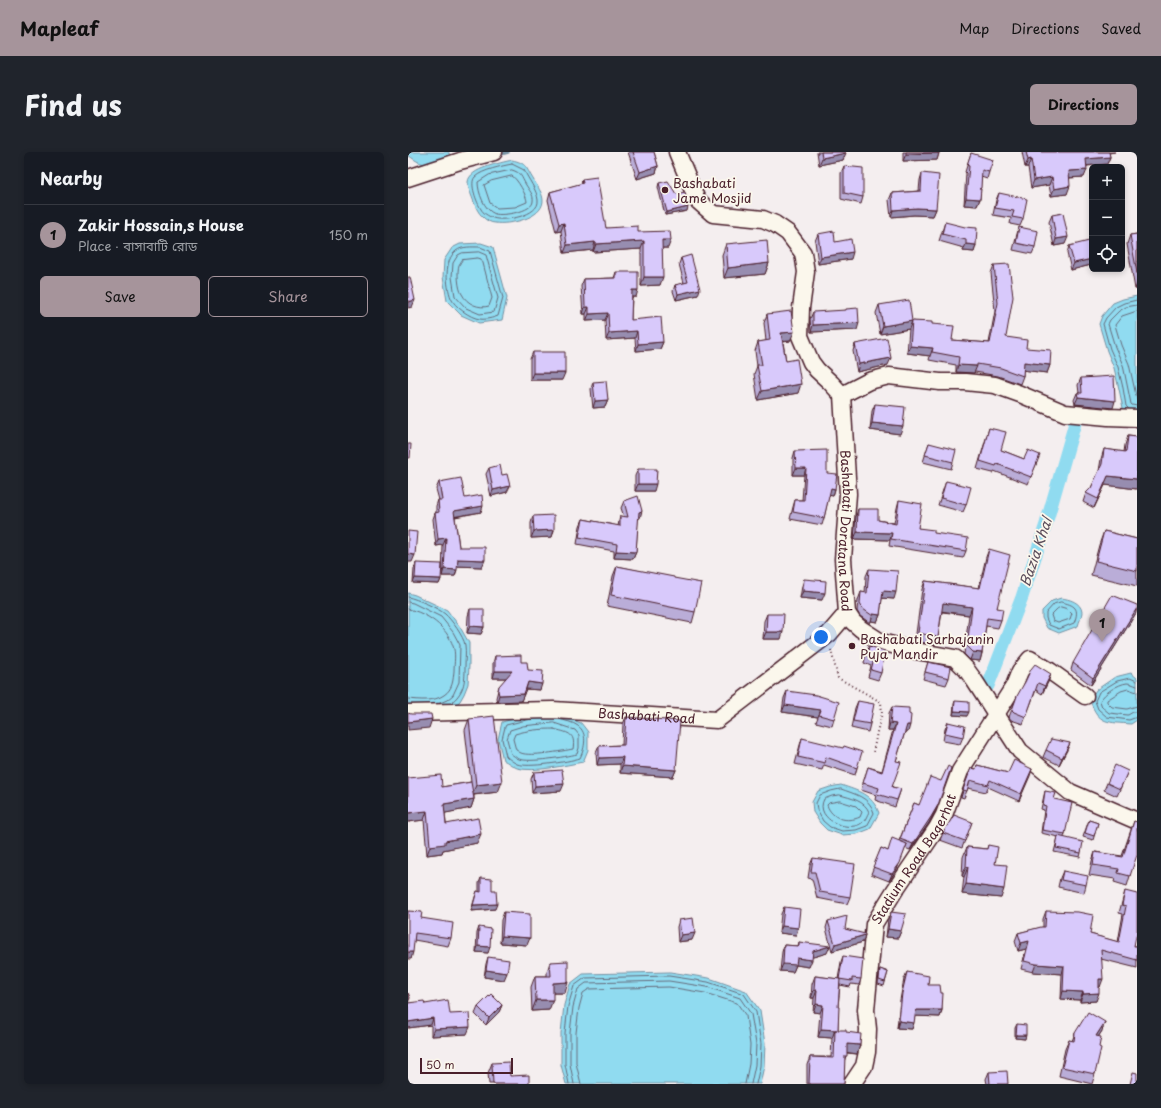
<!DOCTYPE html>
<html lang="en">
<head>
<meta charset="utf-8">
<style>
	:root { --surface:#171b24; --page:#20242c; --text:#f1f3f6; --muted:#9ea1a6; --line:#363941; --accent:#a6949b }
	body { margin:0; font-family:"Playpen Sans","Noto Sans Bengali",sans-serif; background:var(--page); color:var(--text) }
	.controls { position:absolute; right:12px; top:12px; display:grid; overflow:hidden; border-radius:6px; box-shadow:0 2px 6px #0003 }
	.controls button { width:36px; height:36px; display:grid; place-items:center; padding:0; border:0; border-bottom:1px solid var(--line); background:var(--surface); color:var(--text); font:20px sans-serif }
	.scale { position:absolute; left:12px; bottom:10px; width:93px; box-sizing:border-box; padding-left:4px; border:2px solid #4a1f2b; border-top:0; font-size:11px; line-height:14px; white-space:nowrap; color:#4a1f2b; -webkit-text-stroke:3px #fbf7ec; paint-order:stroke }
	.you { position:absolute; left:413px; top:485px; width:14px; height:14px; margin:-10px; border:3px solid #fff; border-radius:50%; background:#1a73e8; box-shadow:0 0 0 6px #1a73e833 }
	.badge { display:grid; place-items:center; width:26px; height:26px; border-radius:50%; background:var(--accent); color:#111; font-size:13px; font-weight:700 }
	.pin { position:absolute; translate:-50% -33px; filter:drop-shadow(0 1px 2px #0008) }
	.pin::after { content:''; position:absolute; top:21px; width:14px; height:12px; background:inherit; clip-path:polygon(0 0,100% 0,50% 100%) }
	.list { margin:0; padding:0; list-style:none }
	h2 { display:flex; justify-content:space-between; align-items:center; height:52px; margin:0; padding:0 16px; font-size:17px }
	h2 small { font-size:13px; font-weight:400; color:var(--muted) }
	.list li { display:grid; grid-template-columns:26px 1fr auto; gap:12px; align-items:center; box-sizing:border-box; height:60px; padding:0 16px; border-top:1px solid var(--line) }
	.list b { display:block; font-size:15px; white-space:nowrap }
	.list p { margin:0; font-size:13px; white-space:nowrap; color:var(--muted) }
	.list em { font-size:13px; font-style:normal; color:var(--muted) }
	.actions { display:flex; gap:8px; padding:12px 16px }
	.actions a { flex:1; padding:9px 0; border:1px solid var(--accent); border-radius:6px; text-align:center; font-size:14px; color:var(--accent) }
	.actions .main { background:var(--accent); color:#111 }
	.icon { flex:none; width:22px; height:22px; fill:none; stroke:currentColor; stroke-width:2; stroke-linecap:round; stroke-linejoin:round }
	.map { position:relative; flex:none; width:729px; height:932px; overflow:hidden; border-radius:6px }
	header { display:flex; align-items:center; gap:24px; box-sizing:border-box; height:56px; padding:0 20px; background:var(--accent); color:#111 }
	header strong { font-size:19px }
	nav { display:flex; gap:22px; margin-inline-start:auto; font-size:14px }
	.intro { display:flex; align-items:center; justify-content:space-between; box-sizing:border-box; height:96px; padding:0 24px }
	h1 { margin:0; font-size:28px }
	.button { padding:10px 18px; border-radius:6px; background:var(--accent); color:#111; font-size:14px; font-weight:700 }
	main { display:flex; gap:24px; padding:0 24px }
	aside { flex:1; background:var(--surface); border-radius:6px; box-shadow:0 2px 6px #0003 }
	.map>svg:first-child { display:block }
</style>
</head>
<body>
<header>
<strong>Mapleaf</strong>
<nav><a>Map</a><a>Directions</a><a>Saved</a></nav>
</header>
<div class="intro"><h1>Find us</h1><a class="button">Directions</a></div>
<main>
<aside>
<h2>Nearby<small></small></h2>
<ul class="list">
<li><span class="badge">1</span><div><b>Zakir Hossain,s House</b><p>Place · বাসাবাটি রোড</p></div><em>150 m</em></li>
</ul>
<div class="actions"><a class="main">Save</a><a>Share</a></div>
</aside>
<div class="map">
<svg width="729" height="932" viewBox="0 0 729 932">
	<rect width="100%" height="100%" fill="#f4eeef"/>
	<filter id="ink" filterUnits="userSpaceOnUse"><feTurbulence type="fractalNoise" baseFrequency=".025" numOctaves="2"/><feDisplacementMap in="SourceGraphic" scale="8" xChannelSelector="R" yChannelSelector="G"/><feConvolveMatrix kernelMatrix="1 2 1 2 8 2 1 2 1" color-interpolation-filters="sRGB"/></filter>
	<g filter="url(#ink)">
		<path fill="#90dbf0" stroke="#7490a1" d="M0,0H41V4C22,13 18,17 0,3Z
			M104,8C119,11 118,16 125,27C129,34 135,41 135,49C134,67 100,73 87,71C83,71 78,68 76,66C69,60 67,53 64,45C62,40 60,35 60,30C61,16 93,11 104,8Z
			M73,91L85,95L99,146L94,168L71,171L53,163L39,149L35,125L36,108L44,96L52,92Z
			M729,144V263L720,262L715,256L711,237L706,216L699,199L691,172L694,164L705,151L715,147Z
			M0,441L7,443L39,458L52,475L61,491V513L60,532L56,542L52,549L45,555L0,562Z
			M653,446C661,447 673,450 674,460C674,464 671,470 670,474L651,481L639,476L634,466V459L644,449Z
			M723,521L729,526V568L723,572C701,570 690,573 682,548L688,538L707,525Z
			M148,562L173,571L180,580V598L175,610C158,613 126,621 109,616C104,614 100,610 95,608L90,587L94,570L113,565Z
			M433,633C450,639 464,642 471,661L462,677L449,682L434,683L419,678L412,671L405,660L404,650L410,639L422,635Z
			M262,820L301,826L338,839L352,859L357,892L356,914L352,932H158L153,913V881L156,853L162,832L175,822Z"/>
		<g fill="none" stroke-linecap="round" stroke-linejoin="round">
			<path stroke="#666a7a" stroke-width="1" d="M104,12L116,18C120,27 129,38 130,48C132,64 95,70 85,66C80,64 75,61 73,57C69,51 61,31 67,25C74,18 94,14 104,12Z
				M104,18C114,21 113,25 118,33C121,38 126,43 125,49C125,60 94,64 87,62C76,58 70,40 70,30L81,23Z
				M104,24C109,26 119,44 119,50L107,55L89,56L82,51L76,33L83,29Z
				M72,95L82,99L95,146L90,164C85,166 77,168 72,167C62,166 46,154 43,146C38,133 36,108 48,99C54,94 64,95 72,95Z
				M71,100L78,103L90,146L86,160L72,162L58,156L47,144L44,125L45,111L50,103L54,101Z
				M70,106L73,107L75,111L84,146L81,154C71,157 59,152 54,142C50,137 49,119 51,113C51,113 54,108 54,108Z
				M729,153L718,155L711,159L702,168L700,172L707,195L715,213L723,252L724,253L729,254
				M729,159L714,164L707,173L713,193L721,212L729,248
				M721,257L718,254L715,236L710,215L702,197L695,172L698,166L708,155L716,151L729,148
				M0,445C9,447 30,456 37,462C43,467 56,485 57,493C58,500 57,508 57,515C57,531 56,540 43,551
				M0,450L5,451L33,465L45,480L52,493L51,530L45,543L39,548L32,551
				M653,450C667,453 672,456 666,471L651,477L641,473L638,466V461L646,452Z
				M653,455L660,457L664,461L662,467L650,471L645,469L643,463L649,457Z
				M0,457C19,461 39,475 45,494C48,501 46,511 46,519C45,528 45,537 36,543C26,550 12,548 0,547
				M729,529L722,526L709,529L691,540L687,549L690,557L699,565L721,568L729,565
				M729,534C726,533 722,531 719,531C710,532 696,541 692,549L694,555L701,561L720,563L725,560H729
				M729,540L720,537L713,539L699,548V550L704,555L719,557L729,554
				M124,567L114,569L98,573L97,575L94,587L98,604C101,607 105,610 109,612C120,616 160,610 172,606C177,596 180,581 170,574C165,570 157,569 151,567
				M146,571L167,578L171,583V596L169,602C157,605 122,611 111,607C108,606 105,603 103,602L99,587L102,578L115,574Z
				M146,577C159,581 168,580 165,597C155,599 122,605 113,601C112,601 109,598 108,598L105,587L107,582C120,578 133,577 146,577Z
				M433,637C446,642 462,645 466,661L459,674L448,678L434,679L422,675L415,669L409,658L408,651L412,643L423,639Z
				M432,643C443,646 457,649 461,660C459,663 458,667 456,669C444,683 405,668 416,647L424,644Z
				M432,649L448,654L454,660L452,665C439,671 424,667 419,653L421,651Z
				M161,932L157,912V881L160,854L166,834L177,826L261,824L300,830L336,842L348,860L353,892L352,914L348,932
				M166,932L162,912V881L165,855L170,837L178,831L261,829L299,835L332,846L343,862L348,892L347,913L343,932
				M173,932L168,911V881L171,856L175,841L181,837L261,835L297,841L329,851L338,864L342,893L341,912L337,932"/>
			<path stroke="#7490a1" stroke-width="3.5" d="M89,3L100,0"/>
			<path stroke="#90dbf0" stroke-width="13" d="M580,534L614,445L638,372L669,264"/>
			<g stroke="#4a1f2b" stroke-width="19">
				<g id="minor">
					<path d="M269,0L289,48L305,62L355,67L367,72L380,81L395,101L398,120L393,156L392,184L403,210L409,218L423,231L434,243"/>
					<path d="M0,26L52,9L86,0"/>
					<path id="s1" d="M434,243L440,342L435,407L439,461L445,470L453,477L473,490L508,499L547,506L558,517L566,528L612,599L662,640L729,669"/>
					<path d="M434,243L461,229L481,224L532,230H557L587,233L612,242L657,261L700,265L729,266"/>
					<path id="s2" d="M0,561L145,558L309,568L421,482L439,461"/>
					<path id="s3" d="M444,932L456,914L459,900L460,877L458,858L466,772L487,738L529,676L536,663L552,619L606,534L612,519L622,507L642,519L677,544"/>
				</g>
			</g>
			<path stroke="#4a1f2b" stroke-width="2" stroke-dasharray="1 3" stroke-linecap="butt" d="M423,498L430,526L473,550L474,561L469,580L465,601"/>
			<use href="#minor" stroke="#fbf7ec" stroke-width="16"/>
		</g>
		<path fill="#baadd8" stroke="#4a1f2b" d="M220,0H246L250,14L248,21L229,27Z
			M409,0H437L435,8L411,13Z
			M495,0H531V1L529,8L495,9Z
			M614,0H707L701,1L702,5L699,12L679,14L676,25L661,26L659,42L643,44L641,33L623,36L620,15H617Z
			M563,1L581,20L579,27L573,25L572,47L569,54L556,53L558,21L557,20Z
			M436,14L455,45L453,52L433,47V21Z
			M514,21L528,57L525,64L506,63L483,65L481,48L484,41L511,39L512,28Z
			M174,27L198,76L230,80L260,96H254L252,133L233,134V97L185,100V98L156,101L153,79L148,80L140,48L142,40L173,32Z
			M251,31L268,42L279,59L257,63L250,35Z
			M591,41L615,67L612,74L602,72L603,66L585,63L588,48Z
			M644,63L657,92L646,94L641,70Z
			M537,70L568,93L566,100L555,99L556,96L531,89Z
			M611,75L627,95L624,102L605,98L609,82Z
			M410,82L427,90L443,107L410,112L407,89Z
			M729,82V137H727L719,92L722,83Z
			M318,92L361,111L357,122L316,126L314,103Z
			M661,94L684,99V111L683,113L663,118L659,101Z
			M273,106L290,143L268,148L265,139L267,133L276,131L271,112Z
			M586,113L598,185L618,196L642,213L639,221L615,218V224L612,232L590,224L567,220L566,221L548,220V213L521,208L522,204L499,201L501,177L472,182L468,161L471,153L504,169L524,172L544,188L581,191L587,159L583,121Z
			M208,120L228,145H224L223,168L255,190L252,197L228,199L227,186L198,188L197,168L178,169V162H175L173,134L176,127L206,126Z
			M405,160L449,178L403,180L402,167Z
			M359,162L382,189L375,190L378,209L390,241L350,248L346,222L349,214L347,199L350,190L358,189L356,171Z
			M447,192L480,213L449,220L445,199Z
			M125,200L154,228H122V207Z
			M673,226L705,256L667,252L666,248L669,241H671L670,233Z
			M185,230L200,248L197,255L185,256L183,237Z
			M467,252L492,282L462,278L464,259Z
			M581,276L593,298L616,307L629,310L620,332L586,319L585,321L569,317Z
			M720,284L729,285V337L697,333L686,356L675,350L678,341L683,336L691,319L693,307L696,297L716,300L717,293Z
			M521,291L545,310L543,317L515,310Z
			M387,299L419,321L427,337L425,344L421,343L416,366L414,373L382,367L385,355L387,348H394L396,323H385V306Z
			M81,316L99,340L83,344L78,322Z
			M230,317L246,339H227V324Z
			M538,329L558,353L555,360L530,353Z
			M31,330L57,346L73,360L47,365L51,395L74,415L49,414L47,424H34L35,393L28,394L25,367L27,361L28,360V354L30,348H31L28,337Z
			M491,348L510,376L526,381L558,399L555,406L481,394L482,388L446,387L448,364L450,357L470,368L486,371L489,356Z
			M216,349L232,366H230L228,400L225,407L206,406V399L169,392L172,374L175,367L210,374L212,364L216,365L213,356Z
			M125,364L146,378L144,385L123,386V371Z
			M696,379L729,387V434L683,423L691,393Z
			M581,397L589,456L593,468L590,476L578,474L574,501L572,509L562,508L556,502L561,463L534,460L530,485L527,493L507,489L514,437L517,429L571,436L578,405Z
			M8,411L33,427L31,432L5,431L6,417Z
			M209,414L266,426L287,460L284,471L199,454L205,424Z
			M461,417L486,447L474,446L472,463L469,470L463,469L462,471L452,464L449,459L450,448L453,440L457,441L458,424Z
			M396,427L414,448L392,446L394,434Z
			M62,457L76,475L73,482L59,481L60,464Z
			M728,461L683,533L663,518L665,511Z
			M359,462L373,487H355L356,469Z
			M461,494L473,521L470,528L460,525L463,514L456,511L458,501Z
			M87,504L113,510L120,518L132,538L118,537L113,549L89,550L88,546L91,534L99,526H85V511Z
			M520,510L541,526L538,533L515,527Z
			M643,522L640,530L634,542L628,538L615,572L603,568L601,565L609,544Z
			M379,539L426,567L424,574L408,570L410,565L374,560L376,546Z
			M450,549L462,572L460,580L443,576L447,556Z
			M547,549L559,564L545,563L546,552Z
			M484,555L501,562L500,580H497L488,609L484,635L493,637L487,655L467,648L468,643L453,638L460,615L474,619L485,578H480L481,561Z
			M218,565L268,618L265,625L212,621V612L189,613L188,601L191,594L214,593L215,572Z
			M61,567L90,640L66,643V647L63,656L37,661L38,672L69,691L35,698L34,701L19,703L16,668L0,670V626L34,635L63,630L57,578Z
			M540,570L555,585L552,592L535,589L537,577Z
			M394,586L449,616L447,623L416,613L414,618L387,612L392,593Z
			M638,598H659L651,613L635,605Z
			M569,613L600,621L624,617L611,649L580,635L578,640L560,636L556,646L553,645L563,616L568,617Z
			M720,619L709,644L696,638L699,631Z
			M126,620L153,639L124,641L123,627Z
			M637,639L646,647L657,682L656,685L673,701L672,705L646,700L650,685L633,681L636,658L633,657Z
			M506,651L527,659L521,671L502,698L497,696L489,717L481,729L463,722L473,696L480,699L491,689Z
			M681,668L690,671L685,688L675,685Z
			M726,669L722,724L719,734L706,730L707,727L681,723L684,709L687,700L714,704Z
			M564,670L554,696L532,688L535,681Z
			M580,693L587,712L593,746L554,742L556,725L554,724L555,705L559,695L579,697Z
			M405,706L442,745L439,752L409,746L404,727L400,726L402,713Z
			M655,719L678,733L676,741L650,735L652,726Z
			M73,726L87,757L63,759L67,745L69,739L71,740V731Z
			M717,739L726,794H729V816L693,807L692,835H691L688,849L672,850V848L653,847L654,822L625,820L613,817L618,797L610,799L607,789L610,781L635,775V767L638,759L682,782L710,790L715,762L711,761Z
			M376,755L390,776L388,783L371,781L373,762Z
			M0,759L13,766L43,786L40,794L6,788L3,807Z
			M96,760L119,793L92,791L93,768Z
			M483,760L493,779L490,786L478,785L480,767Z
			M271,768L284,788L270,790L269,775Z
			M420,769L437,777L457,783L455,790L424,799L418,776Z
			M71,775L80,801L68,800L69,781Z
			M391,790L419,801L404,805L401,815L388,813L385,820L372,819L374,800L376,793L390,794Z
			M435,804L453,827L451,833L443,832L442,835L432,833L430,855V878L438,880L452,893L449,902L439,901L436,910V932H399V913L402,905H423L424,886L410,885L412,861L405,860L406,846H403L404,832L407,824L430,827L433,810Z
			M80,805L96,828L76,825L78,812Z
			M142,810L157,841H145L141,858L124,859L123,835L127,824H139V820Z
			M472,817L480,820L476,834L470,832L471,821Z
			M499,820L520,833L533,841L534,858L532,865L507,864L504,877L489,876L492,848L496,827Z
			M0,841L2,846L0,851L17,852L42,862L59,882L23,884V873L0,876Z
			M94,853L91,860L78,873L67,862L70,855Z
			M609,872L617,887L607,886V876Z
			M694,879L690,885L687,922L684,932L651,924L657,897L661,888L664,889L667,881Z
			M84,911L102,924L121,932H81L80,921Z
			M581,920L600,932H579L578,927Z"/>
		<path fill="#978db0" stroke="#4a1f2b" d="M438,1L435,8L411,13L414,6Z
			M531,1L529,8L495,9L498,2Z
			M702,5L699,12L676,14L678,7Z
			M623,7L620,15H617L620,8Z
			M250,14L248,21L229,27L232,20Z
			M679,18L676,25L658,26L661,19Z
			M644,25L641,33L623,36L626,28Z
			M662,34L659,42L643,44L646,37Z
			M558,46L572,47L569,54L556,53Z
			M280,55L279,59L257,63L259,60Z
			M509,56L528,57L525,64L506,63L483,65L485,58Z
			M156,71L153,79L148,80L151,72Z
			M660,85L657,92L646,94L648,87Z
			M254,88H263L260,96H251Z
			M236,89L233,97L185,100L188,92Z
			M187,90L185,98L156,101L159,93Z
			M558,92L568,93L566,100L555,99Z
			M445,100L443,107L410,112L413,105Z
			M684,107L683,113L663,118L666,111Z
			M361,111L357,122L316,126L320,116Z
			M236,125H255L252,133L233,134Z
			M729,132V137H727Z
			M292,137L290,143L268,148L270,142Z
			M224,138H230L228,145H221Z
			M7,148L4,155L0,156V150Z
			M177,155H181L178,162H175Z
			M200,161L197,168L178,169L181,162Z
			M504,169L501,177L472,182L475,174Z
			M451,171L449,178L403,180L405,173Z
			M229,179L227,186L198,188L201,181Z
			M386,180L382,189L370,190L373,181Z
			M255,190L252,197L228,199L230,192Z
			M502,194L525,196L522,204L499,201Z
			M483,206L480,213L449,220L451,212Z
			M616,210L642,213L639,221L613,218Z
			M550,213L569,214L566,221L548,220Z
			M125,221H157L154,228H122Z
			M393,232L390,241L350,248L354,239Z
			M670,245L707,249L705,256L667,252Z
			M200,248L197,255L185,256L187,249Z
			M464,271L495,274L492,282L462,278Z
			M388,316H398L396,323H385Z
			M700,324L729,327V337L697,333L686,356L690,347Z
			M230,332H248L246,339H227Z
			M102,334L99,340L83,344L85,338Z
			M423,336L427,337L425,344L420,343Z
			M75,354L73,360L44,365L46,359Z
			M234,359L232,366L228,367L231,360Z
			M146,378L144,385L123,386L126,379Z
			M449,380L484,381L482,388L446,387Z
			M38,386L35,393L28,394L30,387Z
			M208,399L228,400L225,407L206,406Z
			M0,402L7,403L4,410H0Z
			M50,407L77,408L74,415L47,414Z
			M36,417L49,418L47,424H34Z
			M7,426L33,427L31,432L5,431Z
			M395,439L417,441L414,448L392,446Z
			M475,439L488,440L486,447L472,446Z
			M535,451L564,455L561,463L532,459Z
			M729,456L728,461L683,533L685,526Z
			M465,462L472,463L469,470L463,469Z
			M62,474L76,475L73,482L59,481Z
			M358,480H375L373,487H355Z
			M565,500L574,501L572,509L562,508Z
			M87,519H104L102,526H85Z
			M643,522L640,530L634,542L637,534Z
			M120,530L134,532L132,538L118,537Z
			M116,542L113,549L89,550L91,543Z
			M377,553L413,558L410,565L374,560Z
			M546,559L561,560L559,564L545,563Z
			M24,567L21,576L0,578V570Z
			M482,571L488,572L485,578H480Z
			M499,573H502L500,580H496Z
			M662,591L659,598L651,613L654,606Z
			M215,605L212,612L189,613L191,606Z
			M214,614L268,618L265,625L212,621Z
			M624,617L622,624L611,649L613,642Z
			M94,630L90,640L64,643L68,633Z
			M156,632L153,639L124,641L127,634Z
			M66,647L63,656L33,662L36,652Z
			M530,653L521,671L502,698L505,692Z
			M19,659L16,668L0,670V661Z
			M73,682L69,691L35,698L34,701L19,703L22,694L37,689Z
			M499,692L489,717L481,729L484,722Z
			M558,715H560L556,725L554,724Z
			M558,732L596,737L593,746L554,742Z
			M89,752L87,757L63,759L65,753Z
			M374,774L390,776L388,783L371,781Z
			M480,777L493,779L490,786L478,785Z
			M287,781L284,788L270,790L273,783Z
			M457,783L455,790L424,799L427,792Z
			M94,784L122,786L119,793L92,791Z
			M621,789L618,797L610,799L613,791Z
			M70,794L82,795L80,801L68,800Z
			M422,794L419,801L402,806L405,799Z
			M0,800H5L3,807H0Z
			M389,806L404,808L401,815L388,813L385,820L372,819L375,812Z
			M628,812L656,814L654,822L625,820Z
			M78,818L99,821L96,828L76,825Z
			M691,827H695L692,835H688Z
			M160,830L157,841H141L145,831Z
			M406,838H409L406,846H403Z
			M655,839L675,840L672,848L653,847Z
			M691,841L688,849L672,850L675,842Z
			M128,848H145L141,858L124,859Z
			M408,852L415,853L412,861L405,860Z
			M94,853L91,860L78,873L81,866Z
			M508,858H534L532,865L505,864Z
			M25,866L23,873L0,876V870Z
			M491,869L506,871L504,877L489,876Z
			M697,870L694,879L685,893L688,884Z
			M62,875L59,882L23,884L26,877Z
			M413,877L427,878L424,886L410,885Z
			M608,883H618L617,887L607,886Z
			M439,892L452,893L449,902L436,900Z"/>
		<path fill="#d8c9fb" stroke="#4a1f2b" d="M225,0H246L250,14L232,20Z
			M413,0H437L438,1L414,6Z
			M498,0H531V1L498,2Z
			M618,0H701L702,5L678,7L679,18L661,19L662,34L646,37L644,25L626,28L623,7L620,8Z
			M563,1L585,8L581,20L574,18L573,36L571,37H573L572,47L558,46L561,14L559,13Z
			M436,14L455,16V45L436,41Z
			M514,21L531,23L528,57L509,56L485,58L484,41L513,39Z
			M189,25L198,76L230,74V80L262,79L263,88H254L255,125H236V89L188,92L187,90L159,93L156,71L151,72L142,40L175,31L174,27Z
			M260,29L268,42L277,40L280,55L259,60L251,31Z
			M591,41L619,47L615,67L604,65L606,59L587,56Z
			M655,61L660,85L648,87L644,63Z
			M537,70L557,75L569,76L568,93L558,92V88L534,82Z
			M611,75L630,79L627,95L608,91Z
			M426,79L427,90L443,87L445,100L413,105L410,82Z
			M729,82V121L722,83Z
			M359,88L361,111L320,116L318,92Z
			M681,89L684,99V107L666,111L661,94Z
			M283,103L292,137L270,142L267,133L280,130L273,106Z
			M601,112L605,145L598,185L619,188L618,196L643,198L642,213L616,210L615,224L593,216L569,212V214L550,213L551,205L524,200L525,196L502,194L504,169L475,174L471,153L501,148L504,169L524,170V172L546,174L544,188L582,191L590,151L586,113Z
			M208,120H230V138H224L223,168L253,165L255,190L230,192L229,179L201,181L200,161L181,162V155H177L176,127L208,126Z
			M0,125H2L7,148L0,150Z
			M450,156L451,171L405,173V160L438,158V157Z
			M383,159L386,180L373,181L378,209L389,207L393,232L354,239L349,213H354L350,190L362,188L359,162Z
			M479,186L483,206L451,212L447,192Z
			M125,200H157V221H125Z
			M706,224L707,249L670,245L669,241H674L673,226Z
			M198,229L200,248L187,249L185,230Z
			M467,252L497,255L495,274L464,271Z
			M581,276L598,280L593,298L616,307L620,298L632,303L623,325L589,312L588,314L572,309Z
			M720,284L729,285V327L700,324L690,347L678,341L683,336L694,312L696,297L718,300Z
			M521,291L548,298L545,310L517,303Z
			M0,292H3L2,306H0Z
			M419,298V321L429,322L427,337L423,336L416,366L385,360L387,348H396L398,316H388L387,299Z
			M92,313L94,323L99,322L102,334L85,338L81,316Z
			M230,317H249L248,332H230Z
			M53,326L57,346L74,343L75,354L46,359L51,395H77V408L50,407L49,418L36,417L38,386L30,387L27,361L31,360L30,348H34L31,330Z
			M538,329L563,335L558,353L533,346Z
			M230,344L234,359L231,360L228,400L208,399L209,392L171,385L175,367L212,374V364L220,365L216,349Z
			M491,348L514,352L510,376L526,378V381L560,386L558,399L483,387L484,381L449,380L450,357H470V368L488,372Z
			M146,363V378L126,379L125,364Z
			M0,379L9,380L7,403L0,402Z
			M696,379L729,387V419L688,409Z
			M581,397L602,403L589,456L595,457L593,468L579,466L574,501L565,500L559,494L564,455L535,451L530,485L510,481L517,429L572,436Z
			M8,411L34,412L33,427L7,426Z
			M209,414L266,425V426L293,431L287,460L203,443Z
			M461,417L490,419L488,440L475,439L472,463L465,462V464L455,457L452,452L453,440L459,441Z
			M396,427L418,429L417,441L395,439Z
			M704,443L729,453V456L685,526L665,511Z
			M62,457H76V475L62,474Z
			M359,462H376L375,480H358Z
			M461,494L477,499L473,521L463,518L466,507L459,504Z
			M113,503V510H119L120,518L135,519L134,532L120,530L116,542L91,543L90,539L91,534L104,519H87V504Z
			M520,510L543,515L541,526L517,520Z
			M627,512L643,522L637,534L630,531L618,565L606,560L604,558L609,544L617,530L623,517Z
			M379,539L408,543L431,550L426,567L411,563L413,558L377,553Z
			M450,549L466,552L462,572L445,569Z
			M547,549L561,550V560L546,559Z
			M484,555L501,556V562L503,563L502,573H499L488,609L493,610L484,635L493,637L489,648L469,642L471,636L455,631L460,615L474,620L488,572L482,571Z
			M0,561L3,562H23L24,567L0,570Z
			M86,564L94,630L68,633L61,567Z
			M218,565L272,569L268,618L214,614L215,605L191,606V594L216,593Z
			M540,570L557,574L555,585L537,581Z
			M394,586L435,596L436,594L454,600L449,616L418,605L417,611L390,605Z
			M643,587L662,591L654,606L638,598Z
			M606,608L624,617L613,642L582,628L580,633L562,628L559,639L555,638L563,616L568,617L569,613L600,621Z
			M707,613L720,619L712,637L699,631Z
			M540,614L543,616L530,653L523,665L505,692L492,687L506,651L511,653L522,625L533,629Z
			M154,618L156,632L127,634L126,620Z
			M33,623L34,635L63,630L66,647L36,652L38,672L70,666L73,682L37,689V692L22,694L19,659L0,661V626Z
			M637,639L648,641L646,647L664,651L657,682L634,678L638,654L635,653Z
			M546,663L564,670L557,689L535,681Z
			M681,668L690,671L686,684L677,681Z
			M726,669L729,670V703L722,724L710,721L711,717L685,713L687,700L715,705Z
			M650,684L675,690L673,701L648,696Z
			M484,686L499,692L492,711L484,722L465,715L473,696L480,699Z
			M580,693L590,695L587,712L599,713L596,737L558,732L560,715H558L559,695L579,697Z
			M405,706L447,712L442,745L412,740L407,720H403Z
			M655,719L680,724L678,733L653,728Z
			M73,726L84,727V738H88L89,752L65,753L69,739L73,740Z
			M717,739L729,742V779L726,794H729V808L693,798L695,827H691V841L675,842V840L655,839L656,814L628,812L616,809L621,789L613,791L610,781L633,775H637L638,759L670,760L685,763L682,782L711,790L718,754L714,753Z
			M376,755L392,757L390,776L374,774Z
			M0,759L14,760L13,766L45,771L43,786L7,781L5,800H0Z
			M96,760L122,762V786L94,784Z
			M483,760L498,762L493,779L480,777Z
			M439,764L437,777L457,782V783L427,792L420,769Z
			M285,766L287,781L273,783L271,768Z
			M71,775L83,777L82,795L70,794Z
			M391,790L422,794L405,799L404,808L389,806L388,813L375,812L376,793L391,794Z
			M435,804L455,807L453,827L444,826V829L431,827Z
			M80,805L101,808L99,821L78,818Z
			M160,809V830L145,831V848H128L127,824H143L142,810Z
			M472,817L480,820L477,830L471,828Z
			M499,820L521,824L520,833H532L533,841H535L534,858H508L506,871L491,869L494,841Z
			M407,824L432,827L430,855H431L430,878H438V880L453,882L452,893L439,892V904H437L436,932H401L402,905L426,906L427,878H429L413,877L415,853L408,852L409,838H406Z
			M0,841L2,846L0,847Z
			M83,842L94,853L81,866L70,855Z
			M40,848L42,862L61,861L62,875L26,877L25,866L0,870V851L16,849L17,852Z
			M680,860L697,870L688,884L693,885L691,895L693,896L687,922L654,915L661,888L666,889L667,881Z
			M609,872L618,873V883H608Z
			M101,910L102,924L121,923V932H85L84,911Z
			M599,919L600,932H582L581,920Z
			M725,920L729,921V932H722Z"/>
	</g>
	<g fill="#4a1f2b" stroke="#fbf7ec" stroke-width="1.5">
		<circle cx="257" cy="38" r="4"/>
		<circle cx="444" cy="494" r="4"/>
	</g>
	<g text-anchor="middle" stroke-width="3.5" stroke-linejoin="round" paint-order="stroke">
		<g font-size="13" fill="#4a1f2b" stroke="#fbf7ec" text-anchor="start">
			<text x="265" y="36">Bashabati<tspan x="265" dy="15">Jame Mosjid</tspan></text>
			<text x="452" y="492">Bashabati Sarbajanin<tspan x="452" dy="15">Puja Mandir</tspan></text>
		</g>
		<g font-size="13" fill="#4a1f2b" stroke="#fbf7ec">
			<text dy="5" stroke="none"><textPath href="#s1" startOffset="136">Bashabati Doratana Road</textPath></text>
			<text dy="5" stroke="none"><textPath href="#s2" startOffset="239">Bashabati Road</textPath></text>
			<text dy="5" stroke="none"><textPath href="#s3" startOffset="241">Stadium Road Bagerhat</textPath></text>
		</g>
		<g font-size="14" font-style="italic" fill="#5c4e5c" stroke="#fbf7ec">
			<text transform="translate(628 400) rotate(-71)" y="5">Bazia Khal</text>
		</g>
	</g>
</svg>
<div class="controls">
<button>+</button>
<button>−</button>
<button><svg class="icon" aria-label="locate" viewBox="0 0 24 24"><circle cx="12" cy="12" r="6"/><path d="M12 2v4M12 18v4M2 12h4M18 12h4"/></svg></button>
</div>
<div class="scale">50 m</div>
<div class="you"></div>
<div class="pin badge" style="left:694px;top:490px">1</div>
</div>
</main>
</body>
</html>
